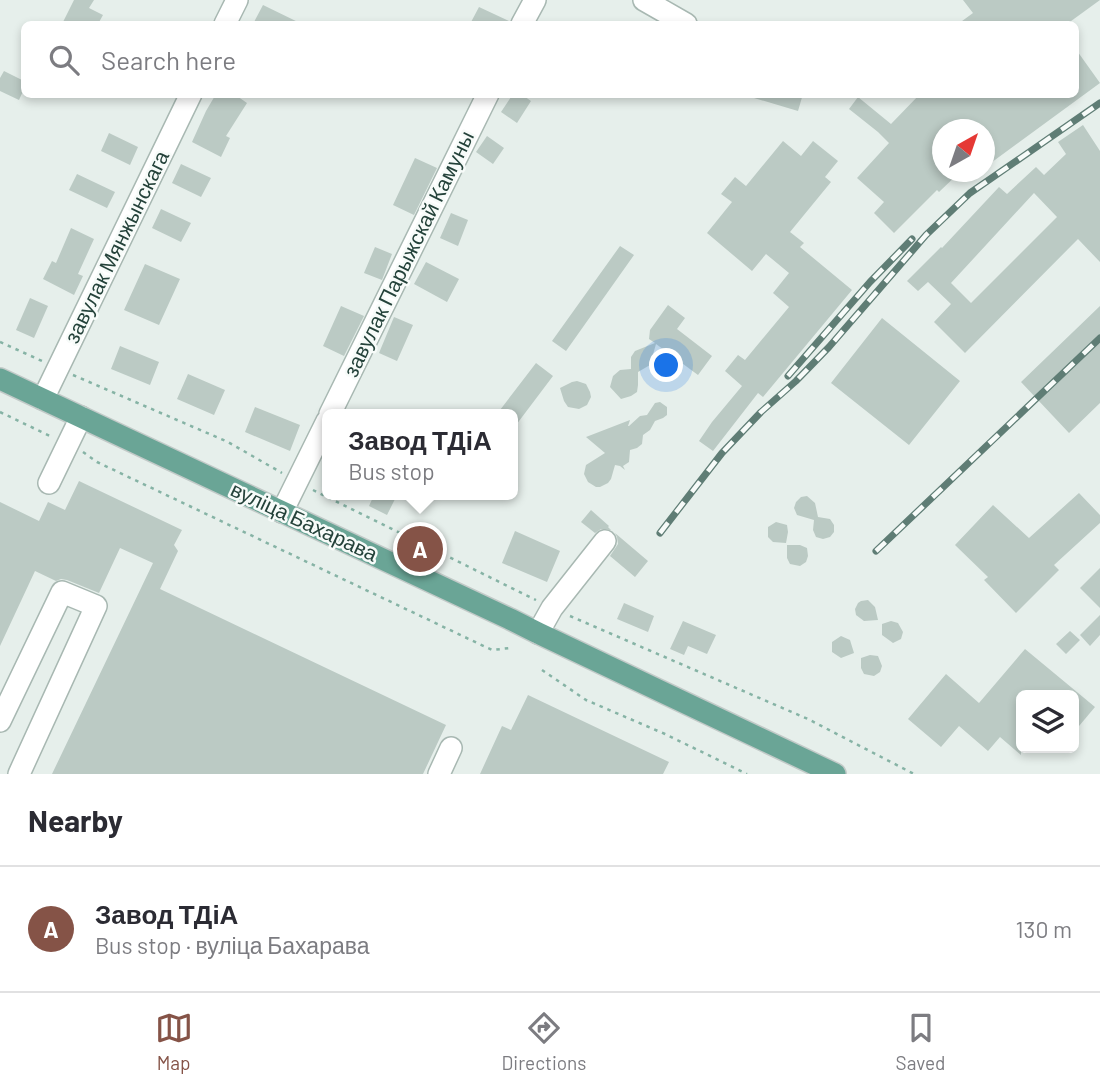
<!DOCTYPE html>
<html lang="en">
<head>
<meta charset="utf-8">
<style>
	:root { --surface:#fff; --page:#f2f2f3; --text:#2b2b33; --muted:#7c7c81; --line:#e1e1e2; --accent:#855347 }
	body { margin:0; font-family:Barlow,sans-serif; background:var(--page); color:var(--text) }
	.controls { position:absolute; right:21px; bottom:21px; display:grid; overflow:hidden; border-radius:10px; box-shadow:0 4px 10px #0003 }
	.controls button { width:63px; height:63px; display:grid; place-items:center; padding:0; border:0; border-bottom:2px solid var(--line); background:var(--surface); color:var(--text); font:35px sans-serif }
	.compass { position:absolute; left:932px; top:119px; width:63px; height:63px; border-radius:50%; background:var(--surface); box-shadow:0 4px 10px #0003; rotate:40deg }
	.you { position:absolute; left:667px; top:366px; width:24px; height:24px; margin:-18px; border:5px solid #fff; border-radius:50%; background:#1a73e8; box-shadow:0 0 0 10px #1a73e833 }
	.badge { display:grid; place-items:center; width:46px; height:46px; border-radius:50%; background:var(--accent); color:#fff; font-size:23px; font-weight:700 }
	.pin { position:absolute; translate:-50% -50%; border:4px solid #fff; box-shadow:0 2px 7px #0006 }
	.popup { position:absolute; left:322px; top:409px; width:196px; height:91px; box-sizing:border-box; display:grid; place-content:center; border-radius:10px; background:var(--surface); filter:drop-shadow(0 2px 5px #0005); font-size:23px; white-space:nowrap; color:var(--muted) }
	.popup b { font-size:26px; color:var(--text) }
	.popup::after { content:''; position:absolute; left:50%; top:100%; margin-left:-14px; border:14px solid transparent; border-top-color:var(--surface) }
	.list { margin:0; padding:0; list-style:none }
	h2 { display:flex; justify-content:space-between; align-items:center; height:91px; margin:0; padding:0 28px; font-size:30px }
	h2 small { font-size:23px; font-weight:400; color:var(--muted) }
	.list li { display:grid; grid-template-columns:46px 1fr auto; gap:21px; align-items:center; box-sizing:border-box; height:126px; padding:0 28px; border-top:2px solid var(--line) }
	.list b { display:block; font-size:26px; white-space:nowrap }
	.list p { margin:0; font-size:23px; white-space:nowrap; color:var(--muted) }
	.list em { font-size:23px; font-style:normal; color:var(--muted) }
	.icon { flex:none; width:38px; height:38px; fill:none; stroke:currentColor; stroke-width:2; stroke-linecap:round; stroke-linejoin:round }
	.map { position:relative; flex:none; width:1100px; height:774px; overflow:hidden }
	.search { position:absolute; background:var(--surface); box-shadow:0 4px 10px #0003; left:21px; right:21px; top:21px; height:77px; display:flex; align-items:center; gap:18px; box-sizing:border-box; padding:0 24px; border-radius:10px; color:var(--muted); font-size:26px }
	.sheet { height:217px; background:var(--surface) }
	nav { display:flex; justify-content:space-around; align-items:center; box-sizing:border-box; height:98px; border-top:2px solid var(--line); background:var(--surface); font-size:19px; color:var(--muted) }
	nav a { display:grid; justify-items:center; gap:4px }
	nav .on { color:var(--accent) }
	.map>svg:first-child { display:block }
</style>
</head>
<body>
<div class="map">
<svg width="1100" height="774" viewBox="0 0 1100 774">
	<rect width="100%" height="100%" fill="#e6efeb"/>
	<path fill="#bbcac4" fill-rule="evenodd" d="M74,0H94L89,8L103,15L98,24H62Z
		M963,0H1100L1067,24H958L973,13Z
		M263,5L302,24H253Z
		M479,7L509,21V24H470Z
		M1075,48L1100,83L984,168V130H942V172H960L939,192L937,190L894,233L874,213L884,202L857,178L889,143L878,132L849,109L858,97L891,124L920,94H1075Z
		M4,71L24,81V89L19,100L0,91V78Z
		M216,94H234L247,103L226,136L230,138L221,157L192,142L206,111Z
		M513,94H521L531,101L517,123L501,112Z
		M755,94H803L798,111L754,98Z
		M1083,125L1100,151V262L1078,239L965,353L934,322L951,304L928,282L918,291L907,281L941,247L942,248L999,187L1007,194L1036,167L1044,175L1066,154L1058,142ZM1034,193L1057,217L971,303L951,283Z
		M109,133L138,147L130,165L101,151Z
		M487,136L504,148L493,164L476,152Z
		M783,141L801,156L813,141L838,161L825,177L831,182L790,232L804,243L800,247L852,290L763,397L758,393L713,451L699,441L712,422L742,386L725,371L738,355L745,360L789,307L773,293L789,273L766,254L752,271L707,233L732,202L721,194L735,177L746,186Z
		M415,158L437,168L414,215L393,205Z
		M181,164L211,178L201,197L172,183Z
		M77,174L115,192L107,208L69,190Z
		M161,209L191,223L181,242L152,228Z
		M451,213L468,220L458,246L440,238Z
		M71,228L94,239L78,274L83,276L74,295L43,279L52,261L56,263Z
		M620,246L634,255L566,351L552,341Z
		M375,247L392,254L382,280L364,273Z
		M426,262L459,279L447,302L414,284Z
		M145,264L180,279L159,325L124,310Z
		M30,298L48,306L34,338L16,330Z
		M668,305L685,318L677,329L712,356L698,375L656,344L650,365L638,372V385L637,392L631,396L621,399L610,387L613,376L620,370L631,369V357L635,351L655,343L649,339L650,330Z
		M341,306L364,316L344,356L323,346Z
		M1100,306V403L1069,433L1021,382Z
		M394,317L413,325L397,361L379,353Z
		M882,318L960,381L909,445L831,383Z
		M120,346L159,362L150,385L111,369Z
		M536,363L553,376L513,429V414H497Z
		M188,374L225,390L214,415L177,399Z
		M577,381L586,384L590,392L591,397L587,405L579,409L568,407L564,401L560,388L572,382Z
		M660,402L667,407V415L663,418L655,421L650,430L643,435L642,444L637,448L630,450L629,462L623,466L625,470L620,466L615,465L611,479L608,483L600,487H596L588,482L584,474L586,465L605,453L586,437L630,420L628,426H629L640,416L647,415L655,403Z
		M255,407L300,425L290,451L245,432Z
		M79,481L182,530L174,545L178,551L160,589L446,725L423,774H52L153,563L120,548L99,593L67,580L61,579L56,581L35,571L0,646V502L39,521L48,502L65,510Z
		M1079,493L1100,515V523L1054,565L1059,570L1016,613L984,580L988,577L955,545L993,505L1029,538Z
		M374,495H397L387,515L369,506Z
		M807,496L815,503L818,517L830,519L834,525V532L830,537L823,539L816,537L813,530L814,520L797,515L794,508L796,502L801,497Z
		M591,510L609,526L608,527L611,530L601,529L595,533L581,522Z
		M776,522L787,525L788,532L786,543L773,542L768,537V527Z
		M515,531L560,551L547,582L502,563Z
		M615,533L648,561L635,577L610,556L618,544L617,537Z
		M787,545H800L807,548L808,556L806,562L800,566L790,564L787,558Z
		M1100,568V608L1080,588Z
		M868,600L875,607L878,620L864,621L856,615L855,609L858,603L861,601Z
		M624,603L654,616L648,632L617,619Z
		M1100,615V635L1090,646L1080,635Z
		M683,621L716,635L707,654L688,646L684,655L670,649Z
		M891,621L898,623L903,632L901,639L893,643L882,635V624Z
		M1070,631L1080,640L1066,654L1056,644Z
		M841,636L850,640L854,653L841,658L832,652V642Z
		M1025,649L1095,707L1074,732V695H1021V755L1000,737L988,751L959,726L941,747L908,719L946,674L979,703Z
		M870,655L878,656L882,666L880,672L874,676L864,674L861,668V658Z
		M528,695L669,762L663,774H480L502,726L511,730Z"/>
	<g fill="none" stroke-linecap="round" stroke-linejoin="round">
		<g stroke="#a8b8b2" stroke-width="24">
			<path id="minor" d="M644,0L686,24
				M225,24L237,0
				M522,24L535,0
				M43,399L191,94
				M330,414L488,94
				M49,483L81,417
				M282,512L327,421
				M538,633L552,608L605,541
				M0,721L62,592L96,606L19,774
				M439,774L451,748"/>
		</g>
		<g stroke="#c2cac8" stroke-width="24">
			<path id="major" d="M0,379L510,619L538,633L835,774"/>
		</g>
		<path stroke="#86b3a5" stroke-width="2.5" stroke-dasharray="3.5 5" stroke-linecap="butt" d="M0,342L42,361
			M73,375L228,442L282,473
			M0,412L52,437
			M83,452L97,462L492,650L510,648
			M313,490L536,600
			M570,616L808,719L914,774
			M542,670L586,700L665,734L747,774"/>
		<use href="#minor" stroke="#fff" stroke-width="21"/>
		<use href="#major" stroke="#6aa596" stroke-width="21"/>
		<g stroke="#5f7d75" stroke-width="7">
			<path id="rail" d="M788,376L870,282L912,239
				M660,533L722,453L761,412L796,381L829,347L926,235L970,193L1100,103
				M876,551L1100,338"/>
		</g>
		<use href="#rail" stroke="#f7fbf9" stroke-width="4.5" stroke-dasharray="13" stroke-linecap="butt"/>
	</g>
	<g text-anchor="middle" stroke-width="5" stroke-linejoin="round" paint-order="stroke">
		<g font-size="21" fill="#24423a" stroke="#f7fbf9">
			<text transform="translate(117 247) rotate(-64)" y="7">завулак Мянжынскага</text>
			<text transform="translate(409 254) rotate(-64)" y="7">завулак Парыжскай Камуны</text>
			<text transform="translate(304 522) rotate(25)" y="7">вуліца Бахарава</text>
		</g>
	</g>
</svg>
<div class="controls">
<button><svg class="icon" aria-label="layers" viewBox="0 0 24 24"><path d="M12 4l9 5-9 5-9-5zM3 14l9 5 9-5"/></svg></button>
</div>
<svg class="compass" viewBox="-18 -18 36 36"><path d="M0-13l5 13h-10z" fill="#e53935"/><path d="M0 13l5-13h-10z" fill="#7c7c81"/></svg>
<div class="you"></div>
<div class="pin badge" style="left:420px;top:549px">A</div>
<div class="popup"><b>Завод ТДіА</b>Bus stop</div>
<div class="search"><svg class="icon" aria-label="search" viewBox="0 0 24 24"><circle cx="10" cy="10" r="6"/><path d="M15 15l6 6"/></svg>Search here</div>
</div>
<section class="sheet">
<h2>Nearby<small></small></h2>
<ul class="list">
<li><span class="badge">A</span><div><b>Завод ТДіА</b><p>Bus stop · вуліца Бахарава</p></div><em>130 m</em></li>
</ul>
</section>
<nav>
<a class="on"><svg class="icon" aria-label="map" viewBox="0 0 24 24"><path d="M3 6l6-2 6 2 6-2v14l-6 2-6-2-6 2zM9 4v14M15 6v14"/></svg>Map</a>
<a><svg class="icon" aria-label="directions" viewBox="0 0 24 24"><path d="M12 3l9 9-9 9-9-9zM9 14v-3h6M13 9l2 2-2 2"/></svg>Directions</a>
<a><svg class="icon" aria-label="saved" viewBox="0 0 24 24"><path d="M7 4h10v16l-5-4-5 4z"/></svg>Saved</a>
</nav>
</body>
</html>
